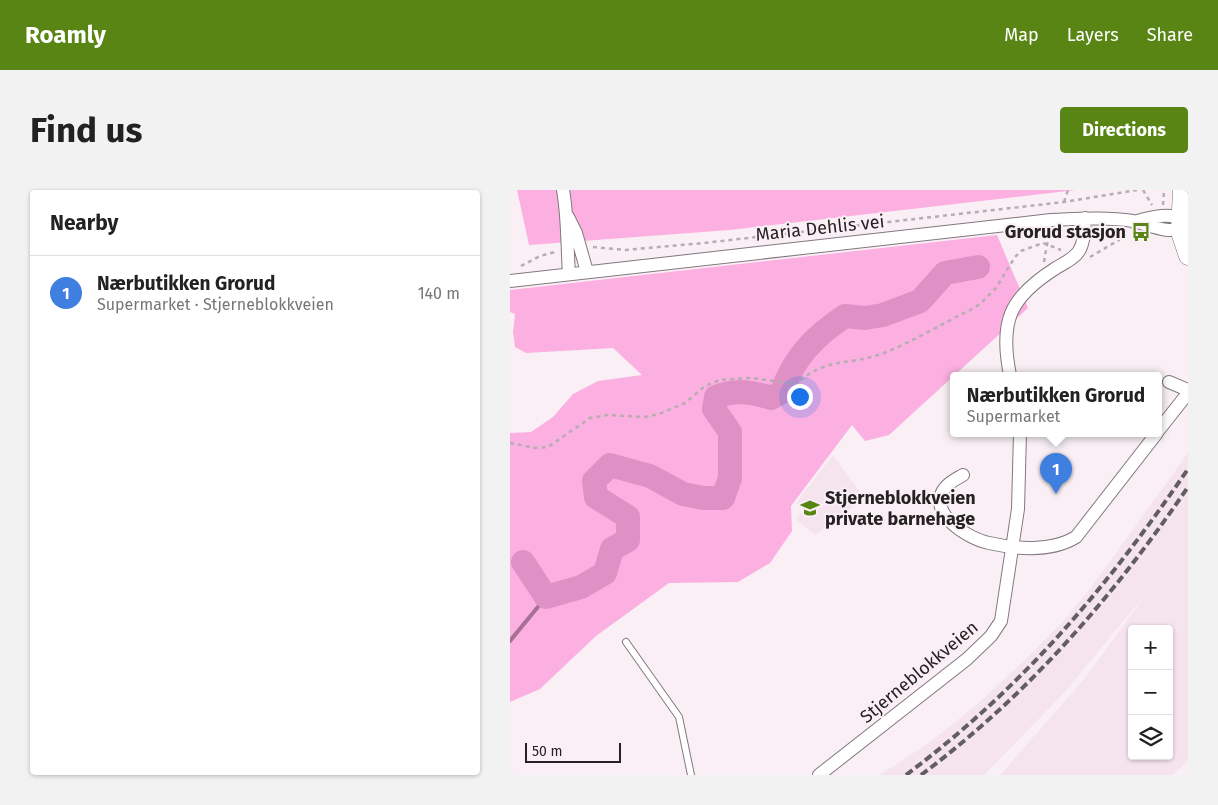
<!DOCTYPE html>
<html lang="en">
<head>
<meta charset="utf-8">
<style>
	:root { --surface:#fff; --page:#f2f2f2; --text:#222; --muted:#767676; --line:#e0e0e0; --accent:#588513 }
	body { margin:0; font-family:"Fira Sans",sans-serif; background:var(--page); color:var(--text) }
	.controls { position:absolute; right:15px; bottom:15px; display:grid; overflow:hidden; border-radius:5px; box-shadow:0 1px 4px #0004 }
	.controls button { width:45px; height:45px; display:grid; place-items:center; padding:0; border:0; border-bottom:1px solid var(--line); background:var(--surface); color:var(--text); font:25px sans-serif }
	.scale { position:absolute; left:15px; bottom:12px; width:96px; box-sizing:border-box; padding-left:5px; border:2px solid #262224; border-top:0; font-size:14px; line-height:18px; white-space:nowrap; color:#262224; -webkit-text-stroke:4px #f9eff5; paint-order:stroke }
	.you { position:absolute; left:289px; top:206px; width:18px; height:18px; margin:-12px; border:4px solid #fff; border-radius:50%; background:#1a73e8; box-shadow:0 0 0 8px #1a73e833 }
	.badge { display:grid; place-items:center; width:32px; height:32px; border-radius:50%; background:var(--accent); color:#fff; font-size:16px; font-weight:700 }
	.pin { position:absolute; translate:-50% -41px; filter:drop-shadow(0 1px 2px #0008) }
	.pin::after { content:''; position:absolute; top:26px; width:18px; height:15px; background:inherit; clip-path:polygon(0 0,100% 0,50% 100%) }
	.popup { position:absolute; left:440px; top:182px; width:212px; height:65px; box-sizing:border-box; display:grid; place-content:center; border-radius:5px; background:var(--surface); filter:drop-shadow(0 1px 4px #0005); font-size:16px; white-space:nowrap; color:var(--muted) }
	.popup b { font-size:19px; color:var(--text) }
	.popup::after { content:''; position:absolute; left:50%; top:100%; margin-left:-10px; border:10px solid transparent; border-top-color:var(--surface) }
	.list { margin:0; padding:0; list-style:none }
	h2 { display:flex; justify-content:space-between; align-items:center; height:65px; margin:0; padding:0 20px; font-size:21px }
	h2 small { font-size:16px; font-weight:400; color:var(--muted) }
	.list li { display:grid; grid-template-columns:32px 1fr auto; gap:15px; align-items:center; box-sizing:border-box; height:75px; padding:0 20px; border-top:1px solid var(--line) }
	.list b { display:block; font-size:19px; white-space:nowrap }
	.list p { margin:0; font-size:16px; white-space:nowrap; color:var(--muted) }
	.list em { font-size:16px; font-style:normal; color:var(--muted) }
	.icon { flex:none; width:28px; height:28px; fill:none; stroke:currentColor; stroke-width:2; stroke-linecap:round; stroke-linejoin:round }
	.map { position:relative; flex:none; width:678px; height:585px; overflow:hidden; border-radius:5px }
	header { display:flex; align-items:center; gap:30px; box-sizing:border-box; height:70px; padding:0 25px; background:var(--accent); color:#fff }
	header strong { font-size:24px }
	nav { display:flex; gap:28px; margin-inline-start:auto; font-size:18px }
	.intro { display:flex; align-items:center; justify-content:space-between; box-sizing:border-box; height:120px; padding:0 30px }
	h1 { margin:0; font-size:35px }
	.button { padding:12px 22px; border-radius:5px; background:var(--accent); color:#fff; font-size:18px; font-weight:700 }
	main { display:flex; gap:30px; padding:0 30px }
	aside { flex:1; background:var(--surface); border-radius:5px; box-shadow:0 1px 4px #0004 }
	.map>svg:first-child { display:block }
</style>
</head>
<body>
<header>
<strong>Roamly</strong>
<nav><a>Map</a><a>Layers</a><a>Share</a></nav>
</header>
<div class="intro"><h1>Find us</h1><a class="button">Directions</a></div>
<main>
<aside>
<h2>Nearby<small></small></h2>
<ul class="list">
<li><span class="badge" style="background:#3f7fe0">1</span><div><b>Nærbutikken Grorud</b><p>Supermarket · Stjerneblokkveien</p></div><em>140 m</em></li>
</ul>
</aside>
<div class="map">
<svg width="678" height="585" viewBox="0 0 678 585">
	<rect width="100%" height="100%" fill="#f9eff5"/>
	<path fill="#f5e3ee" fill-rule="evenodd" d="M678,263V571L663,585H490L576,487L639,400L553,504L474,585H370L420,552L464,517L514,471L557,427L588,388ZM622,439H659V566H622Z
		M323,265L354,308L305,345L286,329L294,319L286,313Z"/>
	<path fill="#fbb0e1" d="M7,0H566L220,40L19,55Z
		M487,45L518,118L379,245L355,251L342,235L281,316L282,341L260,373L228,392L159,393L86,446L30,499L0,512V243L21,242L43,227L63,204L88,191L132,185L103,158L16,163L5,157L3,142L5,124L0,122V100Z"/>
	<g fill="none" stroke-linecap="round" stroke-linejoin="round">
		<path stroke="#a87095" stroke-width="4" d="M0,451L36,407"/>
		<path stroke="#df91c5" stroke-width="24" d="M13,372L36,407L71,397L95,383L102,359L118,350V327L86,307L84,291L100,275L140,286L173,304L193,308H213L220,288V242L204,219L206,207C224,199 242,202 261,208L272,202C283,168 306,145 335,126L355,128L373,125L410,111L435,83L468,77"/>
		<g stroke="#82787e" stroke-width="8">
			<path id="service" d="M116,452L169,527L181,585"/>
		</g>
		<g stroke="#82787e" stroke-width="14">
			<path id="minor" d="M53,0C58,28 57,56 59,84
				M58,27L66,43L77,82
				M624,32C641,27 662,21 677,32
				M0,91L541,30C568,29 596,27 623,31C641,35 657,45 676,37
				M500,185C489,131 500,107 546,78C554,73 566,68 570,59C575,50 574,38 575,28
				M659,192L678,200
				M648,241L678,203
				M453,285C446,289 439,292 434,299C417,324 459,349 479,353C506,359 542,362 566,347L647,243
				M309,585L457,469L481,446L491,431L508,319L510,243"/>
		</g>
		<g stroke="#82787e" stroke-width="19">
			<path id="secondary" d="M672,0L670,42L678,66"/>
		</g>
		<path stroke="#b5adb2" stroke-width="2.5" stroke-dasharray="4 4" stroke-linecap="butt" d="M633,0L642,15
			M554,12L558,0
			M653,15L654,0
			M83,57L115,60L194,53L554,12L627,0
			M580,67L609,50L613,43
			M534,72L539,43
			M11,76L30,66L45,62
			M0,253L25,258L38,257L80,228L98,225L134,227L149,224L175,213L195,196L210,190L242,188L286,194C316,167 336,176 371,164C401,153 431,134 460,120L470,114L486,98L505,67L511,61L533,53L551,60"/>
		<use href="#service" stroke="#fff" stroke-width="6"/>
		<use href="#minor" stroke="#fff" stroke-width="12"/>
		<use href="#secondary" stroke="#fff" stroke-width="18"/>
		<path stroke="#625d60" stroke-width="4" stroke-dasharray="8 4" stroke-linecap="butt" d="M396,585C513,497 596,399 678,279
			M411,585C518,505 603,407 678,297"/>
	</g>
	<defs>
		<g id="bus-bare" transform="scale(1.5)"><path d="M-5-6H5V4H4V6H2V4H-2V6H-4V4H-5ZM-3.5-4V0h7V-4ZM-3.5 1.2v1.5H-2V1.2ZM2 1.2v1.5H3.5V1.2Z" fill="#588513" stroke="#f9eff5" stroke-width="2.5" paint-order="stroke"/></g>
		<g id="school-bare" transform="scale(1.5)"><path d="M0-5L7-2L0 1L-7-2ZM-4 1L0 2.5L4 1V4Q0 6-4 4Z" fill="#588513" stroke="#f9eff5" stroke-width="2.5" paint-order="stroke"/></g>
	</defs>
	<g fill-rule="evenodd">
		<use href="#bus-bare" x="631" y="42"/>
		<use href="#school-bare" x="300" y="318"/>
	</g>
	<g text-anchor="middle" stroke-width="4" stroke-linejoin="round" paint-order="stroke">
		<g font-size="18" fill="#262224" stroke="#f9eff5">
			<text transform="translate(310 38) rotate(-6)" y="6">Maria Dehlis vei</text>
			<text transform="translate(409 482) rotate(-40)" y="6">Stjerneblokkveien</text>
		</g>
		<g font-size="18" font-weight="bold" fill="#262224" stroke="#f9eff5" text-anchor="end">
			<text x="616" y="48">Grorud stasjon</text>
			<text x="315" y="314" text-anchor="start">Stjerneblokkveien<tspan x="315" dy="21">private barnehage</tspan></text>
		</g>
	</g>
</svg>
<div class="controls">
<button>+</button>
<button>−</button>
<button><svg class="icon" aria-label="layers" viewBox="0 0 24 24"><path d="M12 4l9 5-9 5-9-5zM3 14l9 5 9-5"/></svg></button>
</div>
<div class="scale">50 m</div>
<div class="you"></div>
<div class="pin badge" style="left:546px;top:304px;background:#3f7fe0">1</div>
<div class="popup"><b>Nærbutikken Grorud</b>Supermarket</div>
</div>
</main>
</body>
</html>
